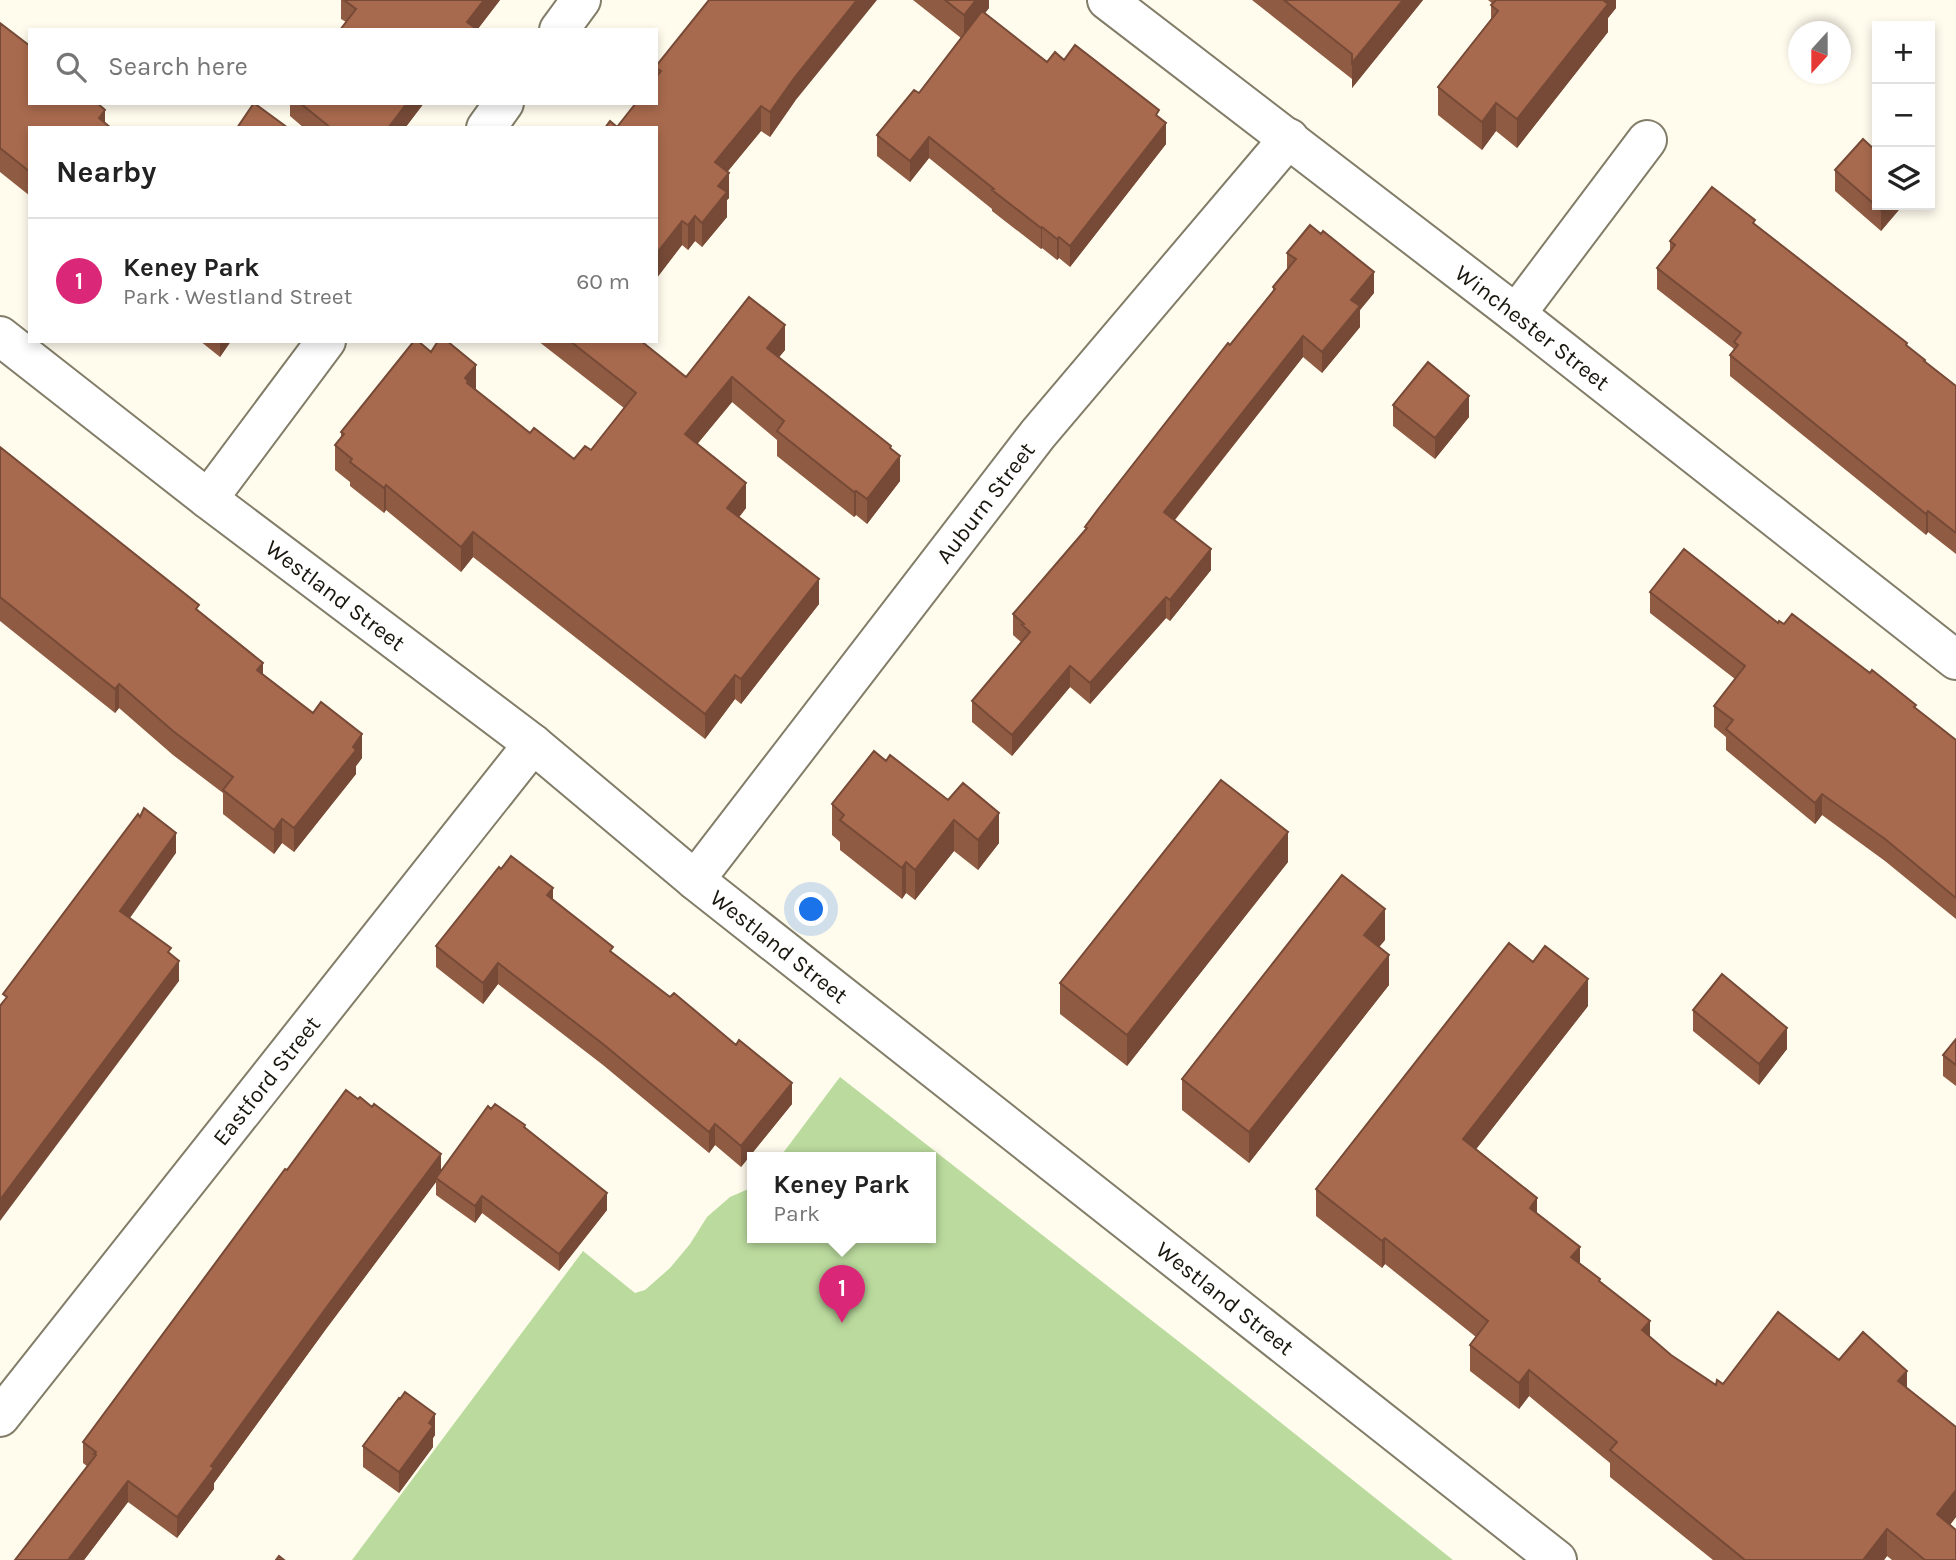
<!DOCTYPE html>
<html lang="en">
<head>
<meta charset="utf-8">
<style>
	:root { --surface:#fff; --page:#f6f6f6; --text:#222; --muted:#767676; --line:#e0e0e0; --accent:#db2777 }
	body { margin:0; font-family:Karla,sans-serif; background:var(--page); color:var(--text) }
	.controls { position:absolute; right:21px; top:21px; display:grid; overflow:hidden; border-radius:0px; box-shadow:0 4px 10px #0003 }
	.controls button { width:63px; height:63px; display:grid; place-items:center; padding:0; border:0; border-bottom:2px solid var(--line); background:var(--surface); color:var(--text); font:35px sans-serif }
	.compass { position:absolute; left:1788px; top:21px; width:63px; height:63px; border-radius:50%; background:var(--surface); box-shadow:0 4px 10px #0003; rotate:201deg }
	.you { position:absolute; left:812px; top:910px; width:24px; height:24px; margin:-18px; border:5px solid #fff; border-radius:50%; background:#1a73e8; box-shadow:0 0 0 10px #1a73e833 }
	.badge { display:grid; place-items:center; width:46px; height:46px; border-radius:50%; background:var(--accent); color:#fff; font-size:23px; font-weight:700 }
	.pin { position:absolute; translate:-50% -58px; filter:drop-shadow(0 2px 4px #0008) }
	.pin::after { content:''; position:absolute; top:37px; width:24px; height:21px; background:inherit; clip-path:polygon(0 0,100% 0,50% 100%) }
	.popup { position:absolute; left:747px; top:1152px; width:189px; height:91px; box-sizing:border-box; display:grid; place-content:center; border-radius:0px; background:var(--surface); filter:drop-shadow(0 2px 5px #0005); font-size:23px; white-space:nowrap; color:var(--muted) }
	.popup b { font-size:26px; color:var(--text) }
	.popup::after { content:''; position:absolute; left:50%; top:100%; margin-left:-14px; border:14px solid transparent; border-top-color:var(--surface) }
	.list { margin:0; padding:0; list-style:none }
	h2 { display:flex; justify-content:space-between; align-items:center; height:91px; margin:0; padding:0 28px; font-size:30px }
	h2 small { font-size:23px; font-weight:400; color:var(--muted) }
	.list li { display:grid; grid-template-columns:46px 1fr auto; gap:21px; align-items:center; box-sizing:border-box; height:126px; padding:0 28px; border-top:2px solid var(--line) }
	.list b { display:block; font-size:26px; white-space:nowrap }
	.list p { margin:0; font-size:23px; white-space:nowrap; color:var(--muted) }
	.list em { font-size:23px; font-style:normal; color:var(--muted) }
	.icon { flex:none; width:38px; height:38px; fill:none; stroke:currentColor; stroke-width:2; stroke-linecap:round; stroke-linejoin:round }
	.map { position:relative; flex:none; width:1956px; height:1560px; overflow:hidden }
	.search { position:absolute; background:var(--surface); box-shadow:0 4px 10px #0003; left:28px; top:28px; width:630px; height:77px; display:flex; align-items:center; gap:18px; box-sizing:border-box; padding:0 24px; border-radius:0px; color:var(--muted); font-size:26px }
	.panel { position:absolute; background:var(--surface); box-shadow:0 4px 10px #0003; left:28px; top:126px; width:630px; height:217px; border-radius:0px }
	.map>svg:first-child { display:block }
</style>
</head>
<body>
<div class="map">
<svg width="1956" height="1560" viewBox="0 0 1956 1560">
	<rect width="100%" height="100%" fill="#fffbed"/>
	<path fill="#bbdb9e" d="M840,1077L1196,1355L1453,1560H352L583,1251L635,1293L645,1290L670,1268L690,1244L707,1217L730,1197L753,1187V1237H931V1157H780Z"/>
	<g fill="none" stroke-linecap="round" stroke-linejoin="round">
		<g stroke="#827d68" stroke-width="42">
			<g id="minor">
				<path id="s1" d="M1107,0L1516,314L1956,660"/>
				<path d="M559,30L581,0"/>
				<path d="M486,128L504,103"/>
				<path d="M1516,314L1647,140"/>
				<path id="s2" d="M0,336L208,499L533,744L695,880L1557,1560"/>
				<path d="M208,499L326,341"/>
				<path id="s3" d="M695,880L1038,434L1289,138"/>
				<path id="s4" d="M0,1417L533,744"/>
			</g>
		</g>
		<use href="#minor" stroke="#fff" stroke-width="38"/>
	</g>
	<path fill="#905b43" d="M341,0H500L477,30H340L346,22L341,19Z
		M913,0H989V8L985,13L1047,62L1064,60L1159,117L1166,144L1070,267L1059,258L1057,260L1042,248L1041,249L992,211V209L929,158L910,182L877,156V135L919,93L961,38Z
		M1252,0H1423L1352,88V79Z
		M1488,0H1616V8L1608,18V32L1517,148L1496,131L1482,150L1438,115V87L1491,19V5L1493,4Z
		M0,23L105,123L30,128V196L0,172Z
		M656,66L795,101L770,137L761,131L727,172L729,198L727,200V217L702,247L695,241L688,250L682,245L656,279V128L617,127L656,103Z
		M290,103H424L405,128H304L290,116Z
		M1835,170L1877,205H1903L1881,231L1835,191Z
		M1755,225L1956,386V554L1928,532L1926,535L1730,376V355L1734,349L1657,289V268L1670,251V241Z
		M1287,253L1374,293L1360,310V327L1322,373L1303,357L1175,520L1211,570L1170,621L1166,618L1090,704L1070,687L1012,756L972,722V701L1021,642L1013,635V614L1085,530V527L1273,291V287L1287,270Z
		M200,341H231L220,357Z
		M538,341H641L686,377L785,350L779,357L891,449L900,481L867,524L856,515L854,517L777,456V440L732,402L697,444L746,508L739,517L819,604L741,704L735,699L705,739L473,557L461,572L386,510L384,513L350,486V482L335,470V445L341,437V432L475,390L530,433L574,459L591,450L624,408Z
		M1393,405L1469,417L1435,459L1393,426Z
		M0,447L199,612L263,674L362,758L356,766V774L294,852L282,843L274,854L223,814V793L173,755L119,708L115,713L0,621Z
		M1650,592L1778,623L1916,708L1956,740V919L1885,861L1822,815L1815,824L1726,750V737L1714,727V706L1735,679L1650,613Z
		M874,751L999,843L978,870L954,851L915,900L906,893L902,899L840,850V842L832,835V804Z
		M1288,862L1127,1066L1060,1014V983Z
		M501,869L553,900L613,954L792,1104L741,1167L715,1145L709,1153L603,1065L498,984L483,1004L436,967V946Z
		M1385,940L1379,947L1389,985L1249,1163L1182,1110V1079Z
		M1588,1006L1476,1149L1537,1213L1580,1263L1600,1282L1650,1337L1671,1355L1716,1385L1723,1384L1839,1360L1907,1388L1956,1517L1950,1525L1956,1560H1892L1887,1556L1884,1560H1713L1610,1477V1463L1529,1396L1519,1409L1470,1371V1345L1476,1337L1385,1264L1382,1268L1316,1216V1189Z
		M1693,1010L1787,1049L1759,1085L1693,1031Z
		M1956,1039V1086L1943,1076V1055Z
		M491,1109L525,1127L607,1210L559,1271L482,1213L475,1223L436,1195V1182L326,1329L214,1483V1489L177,1538L128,1502L84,1560H15L88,1467L83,1463V1442L287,1170L441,1171Z
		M435,1435L433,1438V1447L399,1493L363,1467V1446Z"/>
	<path fill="#764a37" d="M484,0H500L477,30H467V22Z
		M857,0H877L795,101L770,137V112L795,77Z
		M976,0H989V8L964,40V15Z
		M1403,0H1423L1352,88V63Z
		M1601,0H1616V8L1608,18V32L1517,148V119Z
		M407,103H424L405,128H388Z
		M1496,103V131L1482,150V122Z
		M761,106V131L715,187V162Z
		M105,110V128L99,118Z
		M1166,123V144L1070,267V246Z
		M929,137V158L910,182V161Z
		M729,173V198L727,200V217L702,247V223L718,186Z
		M1885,205H1903L1881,231V210Z
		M695,216V241L688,250V225Z
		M682,221V245L656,279V254Z
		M1042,227V248L1041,249V228Z
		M1059,237V258L1057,260V239Z
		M1374,272V293L1360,310V327L1322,373V352L1351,300Z
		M785,325V350L767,372V348Z
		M1303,336V357L1164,533V512Z
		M220,341H231L220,357Z
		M476,365V390L468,398L465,378Z
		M732,377V402L685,459V434Z
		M1469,396V417L1435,459V438Z
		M891,446V468L900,456V481L867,524V499Z
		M746,483V508L727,533V508Z
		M386,485V510L384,513V488Z
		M856,491V515L854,517V492Z
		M1928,511V532L1926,535V514Z
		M473,532V557L461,572V547Z
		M1211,549V570L1170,621V600Z
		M819,579V604L741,704V679Z
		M1166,597V618L1090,704V683Z
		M263,663V687L257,670Z
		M1070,666V687L1012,756V735Z
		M735,675V699L705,739V714Z
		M119,684V708L115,713V689Z
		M362,734V758L356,766V774L294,852V828Z
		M1822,794V815L1815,824V803Z
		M999,813V843L978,870V840Z
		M282,819V843L274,854V830Z
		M954,820V851L915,900V870Z
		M1288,832V862L1127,1066V1035Z
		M176,833V853L120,932V911Z
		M906,862V893L902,899V868Z
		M553,888V909L547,895Z
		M1385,909V940L1364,965V935Z
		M1389,955V985L1249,1163V1132Z
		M179,961V981L0,1221V1200Z
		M498,963V984L483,1004V983Z
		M1588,979V1006L1463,1166V1139Z
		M1787,1028V1049L1759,1085V1064Z
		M792,1083V1104L741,1167V1146Z
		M715,1124V1145L709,1153V1132Z
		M441,1154V1175L436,1178V1182L326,1329L214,1483V1489L177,1538V1517L211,1466L326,1308Z
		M607,1193V1210L559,1271V1254Z
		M482,1196V1213L475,1223V1206Z
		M1537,1198V1225L1530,1208Z
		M1385,1238V1264L1382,1268V1241Z
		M1580,1247V1273L1571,1257Z
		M1650,1321V1347L1642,1330Z
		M1529,1370V1396L1519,1409V1383Z
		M1907,1371V1397L1898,1381Z
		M435,1414V1435L433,1438V1447L399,1493V1472Z
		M128,1481V1502L84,1560H68Z
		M1956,1490V1517L1937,1541V1514Z
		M1887,1529V1556L1884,1560H1863Z"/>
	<path fill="#a86a4e" stroke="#764a37" stroke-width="2" d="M344,0H484L467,22L475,28L474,30H340L356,9Z
		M709,0H857L795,77L770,112L761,106L715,162L729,173L718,186L727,192L702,223L695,216L688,225L682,221L656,254V128H605L610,121L617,127L636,103H656V77L661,71L656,68V66Z
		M945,0H976L964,15Z
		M1284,0H1403L1352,63V54Z
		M1496,0H1603L1608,4L1517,119L1496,103L1482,122L1438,87L1498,11L1491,5Z
		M982,11L1047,62L1055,52L1064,60L1075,45L1159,110L1156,115L1166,123L1070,246L1059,237L1057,239L1042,227L1041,228L992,190L994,189L929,137L910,161L877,135L914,90L919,93Z
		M0,23L30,46V103H97L105,110L99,118L111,128H30V172L0,148Z
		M254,103L288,128H237Z
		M300,103H407L388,128H331Z
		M1863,139L1877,152V205H1885L1881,210L1835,170Z
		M1712,187L1755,220L1753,223L1907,343L1906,345L1925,360L1924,361L1956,386V533L1928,511L1926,514L1730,355L1738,345L1734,342L1741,333L1657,268L1675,245L1670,241Z
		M1310,225L1321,234L1323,231L1374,272L1351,300L1360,306L1322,352L1303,336L1164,512L1211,549L1170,600L1166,597L1090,683L1070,666L1012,735L972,701L1030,632L1022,625L1024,624L1013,614L1087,528L1085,527L1099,508L1228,343L1230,345L1275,289L1273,287L1296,259L1287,253Z
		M749,297L785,325L767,348L891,446L890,448L900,456L867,499L856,491L854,492L777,431L784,421L732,377L685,434L746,483L727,508L819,579L741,679L735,675L705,714L473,532L461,547L386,485L384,488L350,462L352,459L335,445L344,434L341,432L414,341H418L431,352L438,341H447L476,365L465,378L468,381L467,383L530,433L534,428L574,459L585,446L591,450L636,393L570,341H641L686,377Z
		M1428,362L1469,396L1435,438L1393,405Z
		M0,447L199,605L196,609L263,663L257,670L313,713L321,702L362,734L353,747L356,750L294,828L282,819L274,830L223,790L233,777L173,731L119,684L115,689L0,597Z
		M1684,549L1778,623L1779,621L1784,624L1792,614L1870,673L1872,670L1916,705L1914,707L1956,740V898L1885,839L1822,794L1815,803L1726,729L1733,720L1714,706L1745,666L1650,592Z
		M874,751L886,761L890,755L948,800L963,783L999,813L978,840L954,820L915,870L906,862L902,868L840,820L844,815L832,804Z
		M1221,780L1288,832L1127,1035L1060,983Z
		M144,808L176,833L120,911L171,948L168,952L179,961L0,1200V1006L7,997L3,994L138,814L140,817Z
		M511,856L553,888L547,895L613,947L610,951L670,997L674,993L736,1045L739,1040L792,1083L741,1146L715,1124L709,1132L603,1044L498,963L483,983L436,946L499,867L501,869Z
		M1342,875L1385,909L1364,935L1389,955L1249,1132L1182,1079Z
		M1509,943L1533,962L1545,946L1588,979L1463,1139L1537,1198L1530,1208L1580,1247L1571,1257L1600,1279L1599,1281L1650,1321L1642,1330L1671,1355L1716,1385L1717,1380L1723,1384L1778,1312L1839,1360L1863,1332L1907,1371L1898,1381L1956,1427V1490L1937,1514L1956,1530V1560H1925L1887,1529L1863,1560H1745L1610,1450L1617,1442L1529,1370L1519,1383L1470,1345L1488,1321L1385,1238L1382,1241L1316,1189Z
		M1722,974L1787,1028L1759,1064L1693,1010Z
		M1956,1039V1065L1943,1055Z
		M346,1090L358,1099L360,1097L372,1107L374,1104L441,1154L326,1308L211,1466L214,1468L177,1517L128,1481L68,1560H15L96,1455L94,1454L96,1452L83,1442L285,1169L287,1170Z
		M495,1104L525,1125L524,1127L607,1193L559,1254L482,1196L475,1206L436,1178L488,1106L491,1109Z
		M405,1392L435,1414L429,1423L433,1426L399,1472L363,1446L399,1398L400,1399Z
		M279,1556L284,1560H276Z"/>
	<g text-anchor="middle" stroke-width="6" stroke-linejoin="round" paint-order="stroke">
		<g font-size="23" fill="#18160d" stroke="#fffbed">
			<text dy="8" stroke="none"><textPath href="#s1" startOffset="537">Winchester Street</textPath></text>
			<text dy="8" stroke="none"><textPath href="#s3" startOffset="476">Auburn Street</textPath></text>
			<text dy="8" stroke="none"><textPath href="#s2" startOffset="424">Westland Street</textPath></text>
			<text dy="8" stroke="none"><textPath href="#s2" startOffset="990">Westland Street</textPath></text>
			<text dy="8" stroke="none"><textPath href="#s4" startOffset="429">Eastford Street</textPath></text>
			<text dy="8" stroke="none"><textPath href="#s2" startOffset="1558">Westland Street</textPath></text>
		</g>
	</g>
</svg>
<div class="controls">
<button>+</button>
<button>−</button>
<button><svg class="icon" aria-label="layers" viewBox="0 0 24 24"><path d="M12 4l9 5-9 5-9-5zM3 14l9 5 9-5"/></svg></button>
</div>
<svg class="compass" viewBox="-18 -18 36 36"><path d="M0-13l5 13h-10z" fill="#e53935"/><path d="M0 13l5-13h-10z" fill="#767676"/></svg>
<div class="you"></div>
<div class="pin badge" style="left:842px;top:1323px">1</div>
<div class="popup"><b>Keney Park</b>Park</div>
<div class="search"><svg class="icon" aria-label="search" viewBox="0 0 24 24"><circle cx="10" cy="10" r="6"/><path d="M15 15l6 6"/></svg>Search here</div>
<section class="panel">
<h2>Nearby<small></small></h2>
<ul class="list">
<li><span class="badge">1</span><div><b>Keney Park</b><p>Park · Westland Street</p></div><em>60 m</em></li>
</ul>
</section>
</div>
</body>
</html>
